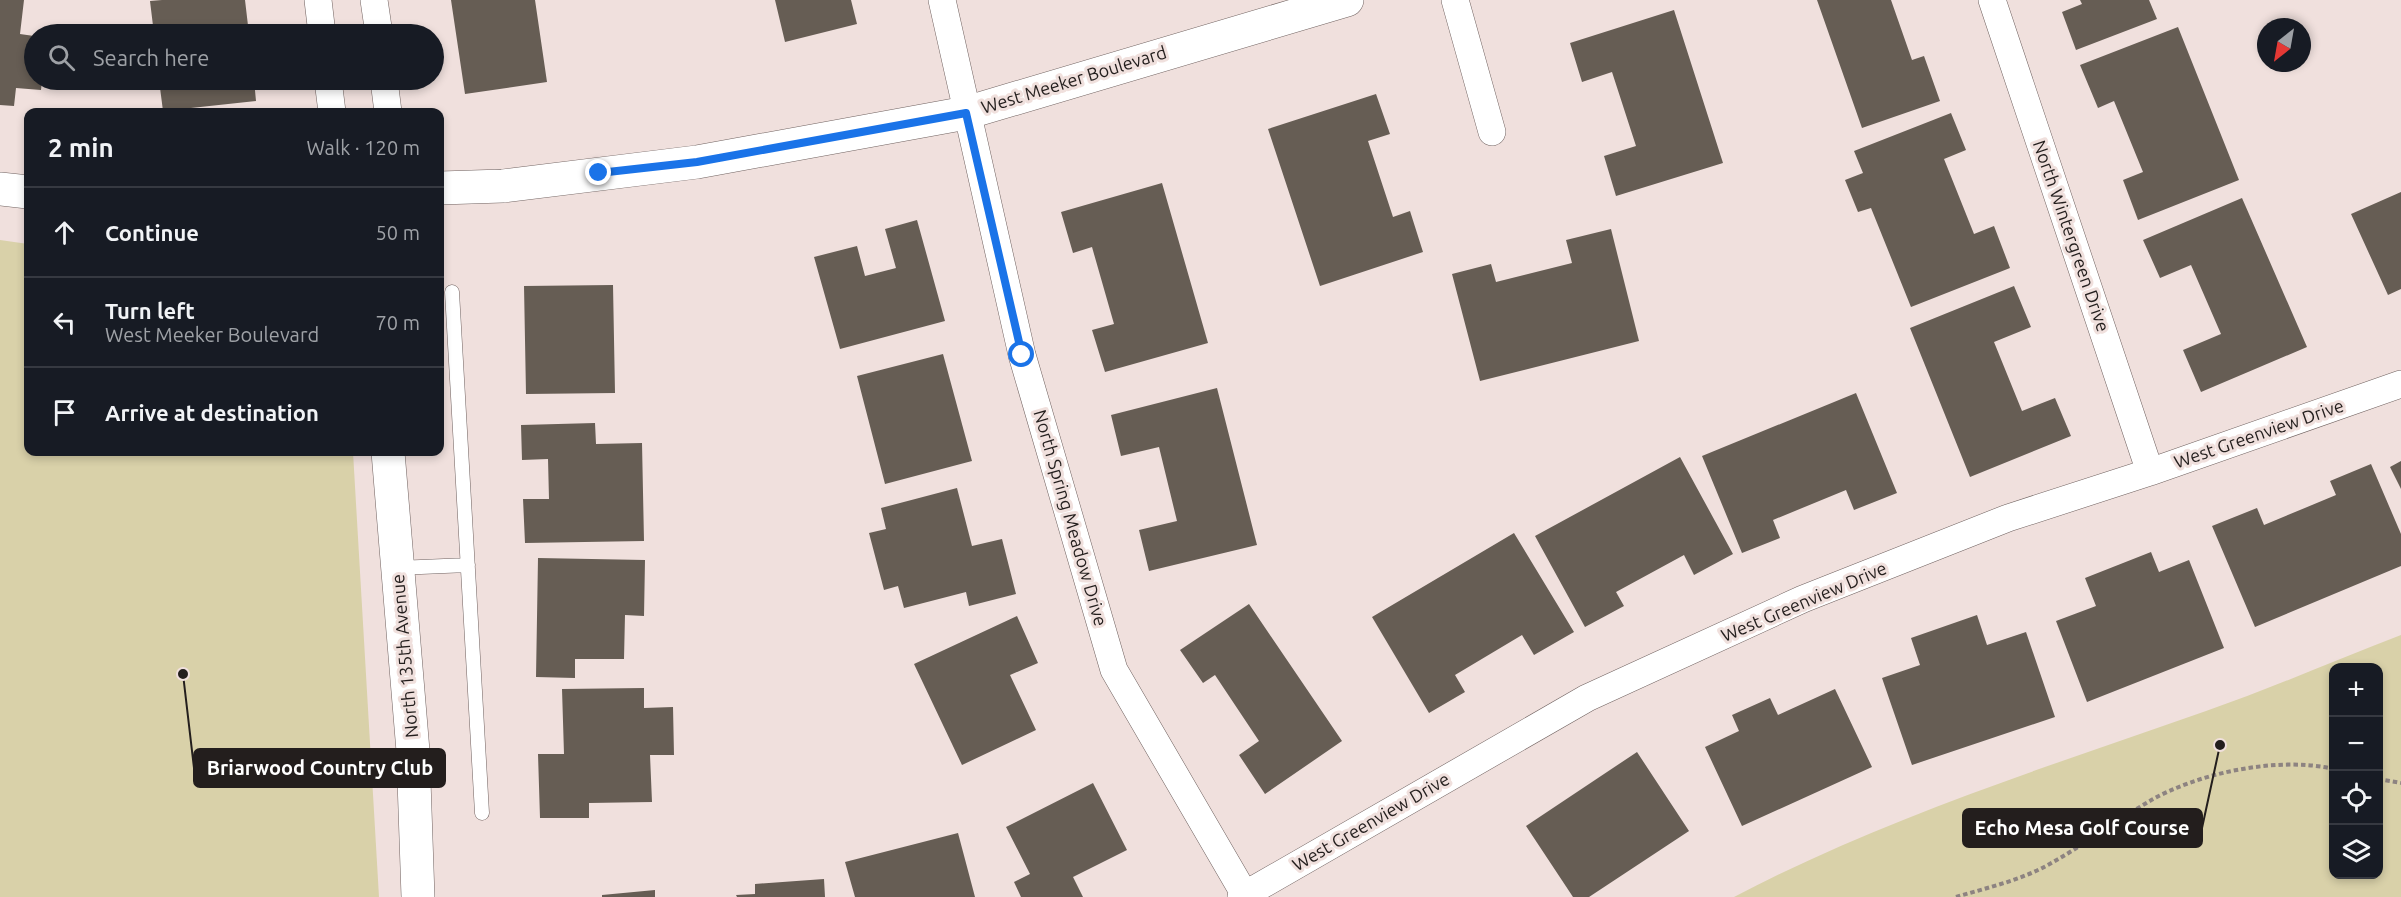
<!DOCTYPE html>
<html lang="en">
<head>
<meta charset="utf-8">
<style>
	:root { --surface:#171b24; --page:#242831; --text:#f1f3f6; --muted:#9ea1a6; --line:#363941 }
	body { margin:0; font-family:Ubuntu,sans-serif; background:var(--page); color:var(--text) }
	.controls { position:absolute; right:18px; bottom:18px; display:grid; overflow:hidden; border-radius:12px; box-shadow:0 3px 9px #0003 }
	.controls button { width:54px; height:54px; display:grid; place-items:center; padding:0; border:0; border-bottom:2px solid var(--line); background:var(--surface); color:var(--text); font:30px sans-serif }
	.compass { position:absolute; left:2257px; top:18px; width:54px; height:54px; border-radius:50%; background:var(--surface); box-shadow:0 3px 9px #0003; rotate:211deg }
	.stop { position:absolute; width:18px; height:18px; margin:-14px; border:4px solid #1a73e8; border-radius:50%; background:#fff }
	.stop.end { background:#1a73e8; border-color:#fff; box-shadow:0 2px 6px #0008 }
	.list { margin:0; padding:0; list-style:none }
	h2 { display:flex; justify-content:space-between; align-items:center; height:78px; margin:0; padding:0 24px; font-size:26px }
	h2 small { font-size:20px; font-weight:400; color:var(--muted) }
	.list li { display:grid; grid-template-columns:39px 1fr auto; gap:18px; align-items:center; box-sizing:border-box; height:90px; padding:0 24px; border-top:2px solid var(--line) }
	.list b { display:block; font-size:22px; white-space:nowrap }
	.list p { margin:0; font-size:20px; white-space:nowrap; color:var(--muted) }
	.list em { font-size:20px; font-style:normal; color:var(--muted) }
	.icon { flex:none; width:33px; height:33px; fill:none; stroke:currentColor; stroke-width:2; stroke-linecap:round; stroke-linejoin:round }
	.map { position:relative; flex:none; width:2401px; height:897px; overflow:hidden }
	.search { position:absolute; background:var(--surface); box-shadow:0 3px 9px #0003; left:24px; top:24px; width:420px; height:66px; display:flex; align-items:center; gap:15px; box-sizing:border-box; padding:0 21px; border-radius:33px; color:var(--muted); font-size:22px }
	.panel { position:absolute; background:var(--surface); box-shadow:0 3px 9px #0003; left:24px; top:108px; width:420px; height:348px; border-radius:12px }
	.map>svg:first-child { display:block }
</style>
</head>
<body>
<div class="map">
<svg width="2401" height="897" viewBox="0 0 2401 897">
	<rect width="100%" height="100%" fill="#f0e0dd"/>
	<path fill="#d9d1a9" fill-rule="evenodd" d="M0,240L28,244V452H353L379,897H0Z
		M2401,635V897H1734C1884,818 2047,767 2206,711C2272,688 2336,660 2401,635ZM2334,668H2378V874H2334Z"/>
	<path fill="#665d54" d="M0,0H24L20,34L34,36V80H42L41,90L16,88L14,106L0,105Z
		M162,0H245L249,34H154L150,1Z
		M451,0H535L547,82L465,94Z
		M775,0H851L857,24L785,42Z
		M1817,0H1891L1912,60L1924,56L1940,101L1862,128Z
		M2080,0H2149L2157,19L2076,50L2062,12L2082,4Z
		M1674,10L1723,163L1616,196L1604,156L1636,146L1612,72L1582,82L1570,43Z
		M2178,27L2239,180L2138,220L2123,180L2143,172L2114,101L2098,108L2080,65Z
		M159,80H254L256,101L163,111Z
		M1376,94L1390,134L1368,141L1393,217L1410,211L1423,252L1320,286L1268,129Z
		M1951,113L1966,150L1944,159L1974,234L1994,226L2010,268L1911,307L1871,208L1858,212L1845,180L1863,173L1854,151Z
		M1162,183L1208,343L1105,372L1092,330L1114,324L1092,247L1073,253L1061,212Z
		M2401,192V289L2388,295L2351,214Z
		M2242,198L2307,347L2201,392L2183,350L2221,334L2191,265L2160,278L2143,240Z
		M917,220L945,321L840,349L814,257L857,246L865,276L896,268L885,229Z
		M1611,229L1639,341L1480,381L1452,274L1491,264L1496,282L1572,263L1566,240Z
		M613,285L615,393L526,394L524,286Z
		M2014,286L2031,327L1994,342L2022,411L2055,398L2071,436L1970,477L1910,328Z
		M943,354L972,461L885,484L857,376Z
		M1217,388L1257,545L1149,571L1139,530L1177,521L1159,447L1121,456L1111,415Z
		M1856,393L1897,493L1854,510L1846,490L1773,520L1780,538L1742,553L1702,456Z
		M595,423L596,444L642,443L644,541L525,543L523,499H549L548,459L522,460L521,425Z
		M1680,457L1733,554L1694,575L1684,555L1616,592L1624,606L1585,627L1535,536Z
		M2401,461V489L2390,467Z
		M2371,464L2401,534V566L2255,627L2212,526L2257,508L2264,525L2336,495L2330,481Z
		M957,488L972,546L1002,539L1016,594L969,606L966,592L904,608L898,586L884,590L869,533L886,529L881,508Z
		M1514,533L1574,632L1534,655L1522,635L1455,675L1465,692L1429,713L1372,617Z
		M2151,552L2159,572L2189,560L2224,648L2087,702L2056,621L2096,606L2085,578Z
		M538,558L645,560L644,616L625,615L624,659H575V678L536,677Z
		M1249,604L1342,741L1265,794L1239,755L1259,741L1215,675L1203,683L1180,650Z
		M1977,615L1987,645L2026,632L2055,717L1912,765L1882,678L1920,665L1911,638Z
		M1017,616L1038,663L1010,675L1036,730L962,765L914,664Z
		M644,688V708L673,707L674,755H650L652,802L589,803V818H540L538,754H564L562,689Z
		M1835,689L1872,767L1742,826L1705,747L1739,731L1732,715L1770,698L1778,715Z
		M1637,752L1689,831L1589,897H1573L1526,826Z
		M1093,783L1127,850L1073,877L1083,897H1021L1014,882L1030,874L1006,827Z
		M958,833L975,897H855L845,862Z
		M824,879L825,897H737L736,895L755,894V884Z
		M655,890V897H602V895Z"/>
	<g fill="none" stroke-linecap="round" stroke-linejoin="round">
		<g stroke="#706260" stroke-width="15">
			<path id="lane" d="M452,292L482,813
				M397,568L468,565"/>
		</g>
		<g stroke="#706260" stroke-width="28">
			<path id="street" d="M318,0L322,34
				M374,0L379,34
				M942,0L1022,355L1114,670L1245,895
				M1455,0L1492,132
				M1992,0L2150,472
				M328,80L332,112
				M384,80L388,112
				M1241,897L1587,698L1803,599L2008,518L2150,472L2401,384"/>
		</g>
		<g stroke="#706260" stroke-width="34">
			<path id="secondary" d="M440,188L503,186L697,162L966,113L1347,0
				M0,189L28,192
				M388,452L413,751L418,897"/>
		</g>
		<path stroke="#8d8381" stroke-width="4" stroke-dasharray="4.5 3" stroke-linecap="butt" d="M2378,779L2401,783
			M1956,897C1986,888 2018,881 2046,866C2081,847 2113,823 2148,802C2197,773 2277,756 2334,769"/>
		<use href="#lane" stroke="#fff" stroke-width="14"/>
		<use href="#street" stroke="#fff" stroke-width="27"/>
		<use href="#secondary" stroke="#fff" stroke-width="33"/>
	</g>
	<g fill="none" stroke-linecap="round" stroke-linejoin="round">
		<path stroke="#1a73e8" stroke-width="8" d="M599,173L697,162L966,113L1022,355"/>
	</g>
	<g text-anchor="middle" stroke-width="6" stroke-linejoin="round" paint-order="stroke">
		<g font-size="18" fill="#231e1d" stroke="#f0e0dd">
			<text transform="translate(1074 80) rotate(-17)" y="6">West Meeker Boulevard</text>
			<text transform="translate(2071 236) rotate(71)" y="6">North Wintergreen Drive</text>
			<text transform="translate(2259 434) rotate(-19)" y="6">West Greenview Drive</text>
			<text transform="translate(1070 518) rotate(74)" y="6">North Spring Meadow Drive</text>
			<text transform="translate(1804 602) rotate(-23)" y="6">West Greenview Drive</text>
			<text transform="translate(405 656) rotate(-95)" y="6">North 135th Avenue</text>
			<text transform="translate(1371 822) rotate(-30)" y="6">West Greenview Drive</text>
		</g>
	</g>
	<path fill="none" stroke="#231e1d" stroke-width="2" d="M183 674L194 768M2220 745L2202 828"/>
	<g fill="#231e1d" stroke="#f0e0dd" stroke-width="2">
		<circle cx="183" cy="674" r="6"/>
		<circle cx="2220" cy="745" r="6"/>
	</g>
	<g fill="#231e1d" stroke="#231e1d" stroke-width="2">
		<rect x="194" y="749" width="251" height="38" rx="6"/>
		<rect x="1963" y="809" width="239" height="38" rx="6"/>
	</g>
	<g font-size="20" text-anchor="middle" font-weight="bold" fill="#fff">
		<text x="320" y="775">Briarwood Country Club</text>
		<text x="2082" y="835">Echo Mesa Golf Course</text>
	</g>
</svg>
<div class="controls">
<button>+</button>
<button>−</button>
<button><svg class="icon" aria-label="locate" viewBox="0 0 24 24"><circle cx="12" cy="12" r="6"/><path d="M12 2v4M12 18v4M2 12h4M18 12h4"/></svg></button>
<button><svg class="icon" aria-label="layers" viewBox="0 0 24 24"><path d="M12 4l9 5-9 5-9-5zM3 14l9 5 9-5"/></svg></button>
</div>
<svg class="compass" viewBox="-18 -18 36 36"><path d="M0-13l5 13h-10z" fill="#e53935"/><path d="M0 13l5-13h-10z" fill="#9ea1a6"/></svg>
<div class="stop" style="left:1022px;top:355px"></div>
<div class="stop end" style="left:599px;top:173px"></div>
<div class="search"><svg class="icon" aria-label="search" viewBox="0 0 24 24"><circle cx="10" cy="10" r="6"/><path d="M15 15l6 6"/></svg>Search here</div>
<section class="panel">
<h2>2 min<small>Walk · 120 m</small></h2>
<ul class="list">
<li><svg class="icon" aria-label="ahead" viewBox="0 0 24 24"><path d="M12 20V5M6 11l6-6 6 6"/></svg><div><b>Continue</b></div><em>50 m</em></li>
<li><svg class="icon" aria-label="left" viewBox="0 0 24 24"><path d="M17 20v-9H6M10 6l-5 5 5 5"/></svg><div><b>Turn left</b><p>West Meeker Boulevard</p></div><em>70 m</em></li>
<li><svg class="icon" aria-label="arrive" viewBox="0 0 24 24"><path d="M6 21V4h12l-3 4 3 4H6"/></svg><div><b>Arrive at destination</b></div></li>
</ul>
</section>
</div>
</body>
</html>
